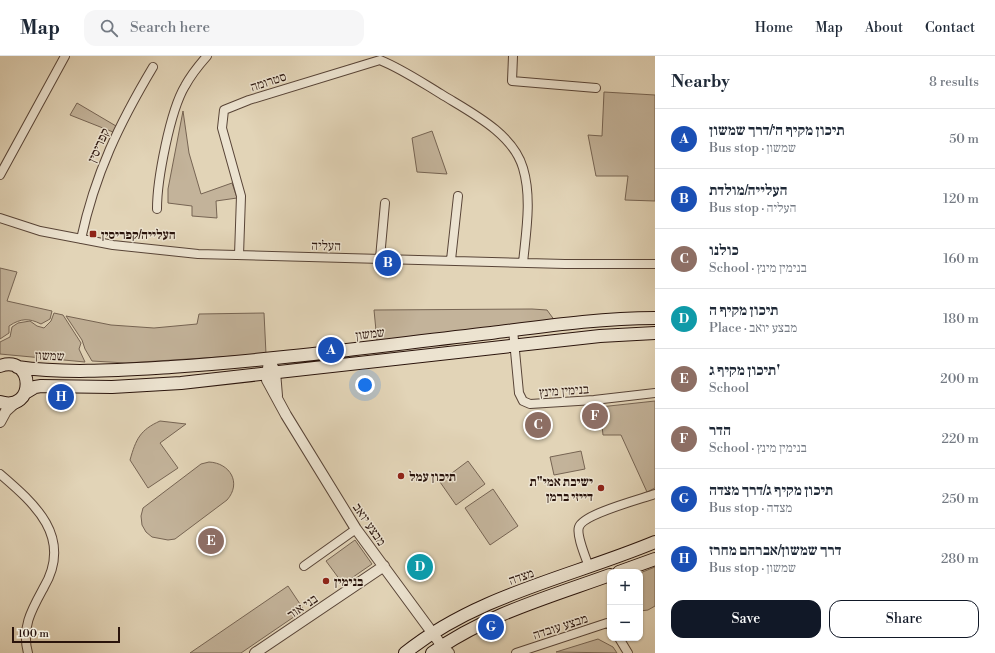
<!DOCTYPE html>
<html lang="en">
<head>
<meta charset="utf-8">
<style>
	:root { --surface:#fff; --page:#f6f6f7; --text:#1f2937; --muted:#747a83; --line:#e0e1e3; --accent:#111827 }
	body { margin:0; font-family:"Libre Bodoni","Frank Ruhl Libre",serif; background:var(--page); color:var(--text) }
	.controls { position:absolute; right:12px; bottom:12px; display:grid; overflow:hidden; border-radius:8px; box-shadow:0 1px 3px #0004 }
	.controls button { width:36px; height:36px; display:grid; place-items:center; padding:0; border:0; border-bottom:1px solid var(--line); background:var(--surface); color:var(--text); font:20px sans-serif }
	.scale { position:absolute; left:12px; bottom:10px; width:108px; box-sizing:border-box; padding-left:4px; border:2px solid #2a140c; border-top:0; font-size:11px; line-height:14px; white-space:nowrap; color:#2a140c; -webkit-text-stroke:3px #ece3d0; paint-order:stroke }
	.you { position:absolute; left:365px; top:329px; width:14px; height:14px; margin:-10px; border:3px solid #fff; border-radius:50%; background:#1a73e8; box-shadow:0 0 0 6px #1a73e833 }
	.badge { display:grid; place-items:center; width:26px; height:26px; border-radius:50%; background:var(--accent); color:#fff; font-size:13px; font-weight:700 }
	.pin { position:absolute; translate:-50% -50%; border:2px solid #fff; box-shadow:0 1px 4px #0006 }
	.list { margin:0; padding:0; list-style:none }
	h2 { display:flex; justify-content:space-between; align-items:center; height:52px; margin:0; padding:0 16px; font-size:17px }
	h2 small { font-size:13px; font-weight:400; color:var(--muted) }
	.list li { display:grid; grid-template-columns:26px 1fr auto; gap:12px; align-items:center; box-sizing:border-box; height:60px; padding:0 16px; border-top:1px solid var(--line) }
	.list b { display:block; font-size:15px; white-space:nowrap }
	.list p { margin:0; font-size:13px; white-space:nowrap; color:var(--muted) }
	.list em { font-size:13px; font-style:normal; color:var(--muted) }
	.actions { display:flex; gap:8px; padding:12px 16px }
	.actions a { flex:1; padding:9px 0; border:1px solid var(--accent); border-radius:12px; text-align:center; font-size:14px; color:var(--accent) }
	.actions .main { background:var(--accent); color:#fff }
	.icon { flex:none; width:22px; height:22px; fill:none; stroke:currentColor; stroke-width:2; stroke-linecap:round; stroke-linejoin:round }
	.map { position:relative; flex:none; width:655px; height:597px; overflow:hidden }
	header { display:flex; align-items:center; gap:24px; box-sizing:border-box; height:56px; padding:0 20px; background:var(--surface); border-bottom:1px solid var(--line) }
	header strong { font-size:19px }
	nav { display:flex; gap:22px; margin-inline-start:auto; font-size:14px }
	.search { width:280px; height:36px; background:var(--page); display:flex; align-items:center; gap:10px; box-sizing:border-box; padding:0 14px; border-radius:12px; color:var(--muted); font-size:15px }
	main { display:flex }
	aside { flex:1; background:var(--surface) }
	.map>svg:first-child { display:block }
</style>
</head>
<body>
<header>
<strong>Map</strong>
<div class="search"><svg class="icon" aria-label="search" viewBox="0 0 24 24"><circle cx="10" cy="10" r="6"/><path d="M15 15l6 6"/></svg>Search here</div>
<nav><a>Home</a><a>Map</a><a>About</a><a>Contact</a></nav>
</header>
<main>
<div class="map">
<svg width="655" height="597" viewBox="0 0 655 597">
	<rect width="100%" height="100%" fill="#e2d4b7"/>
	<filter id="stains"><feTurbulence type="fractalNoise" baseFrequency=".005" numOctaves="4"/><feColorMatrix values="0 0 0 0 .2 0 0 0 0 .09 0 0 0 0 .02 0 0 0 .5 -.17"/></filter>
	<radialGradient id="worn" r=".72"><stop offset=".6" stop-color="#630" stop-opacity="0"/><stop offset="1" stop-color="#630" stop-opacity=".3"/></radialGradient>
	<path fill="#c3b39a" stroke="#766453" d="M604,36L655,39V145L625,144L628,120H596L588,79L602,80Z
		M77,47L116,70L113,76L70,59Z
		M183,55L189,97L201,138L232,127L237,142L216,145L217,162L192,160V150L168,147V133Z
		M432,75L447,118L417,116L412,82Z
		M0,212L17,216L7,245L52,255L50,263L41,268C29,262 21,262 9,270V277L0,283Z
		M532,253L547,254L555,265L377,285L374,254Z
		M54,257L63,259L81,287L79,293L85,306L0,298V286L10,281L12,271L18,267L30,265L37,270L44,272L51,265Z
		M264,257L266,298L126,307L92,305L85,293L82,284L66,260L111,269L154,272L197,268L199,258Z
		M655,345V432L647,436L621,379H603L600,351Z
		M160,365L186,368L160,387L178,412L148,432L130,404C136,383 140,374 160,365Z
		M581,395L585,413L554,419L550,401Z
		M468,405L485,428L456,449L440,426Z
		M209,406C230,407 242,427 227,444L175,483L168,484L152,481L146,476L142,469L141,460L143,452L201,408Z
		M493,433L518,470L490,489L465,452Z
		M355,484L372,508L343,528L326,505Z
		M655,511V550L648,554L640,555V517Z
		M288,530L304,554L241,597H190Z
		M598,583L613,591L617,597L556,596Z"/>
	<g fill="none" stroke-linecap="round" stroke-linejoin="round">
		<g stroke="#584437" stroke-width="10">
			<path id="minor" d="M513,0L512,25L596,32
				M0,119L65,0
				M157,153C157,124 170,55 185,30C191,19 199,9 207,0
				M0,162L40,175L113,189L198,198L565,208H655
				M81,183C95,118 119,68 153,11
				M239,199L241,140L222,72L224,54L249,44L380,4C402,13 421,26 441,38C470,56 513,77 523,112C532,142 526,176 523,207
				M380,202L385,147
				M451,204L458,140
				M513,274L519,337L523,345L530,348L594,344L655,337
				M0,418C35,448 73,481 44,531C32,553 21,571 28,597
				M304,510L356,473
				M589,511C586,502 576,479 579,471C583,458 641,443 655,438
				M619,582L628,597
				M516,597L607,567L610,569"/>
		</g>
		<g stroke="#584437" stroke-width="12">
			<path id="tertiary" d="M269,302L267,324L286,359L356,473L442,590L449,597
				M272,309L275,316L277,340
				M0,366L6,355L16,346
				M255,597L384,510"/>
		</g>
		<g stroke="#2a140c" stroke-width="14">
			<path id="secondary" d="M0,310C35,298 36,357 0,346
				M17,311C67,318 120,314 171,311C278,304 385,289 491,277C546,270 600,262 655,262
				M25,337L35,331L41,330L112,331L181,327L600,280L655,277
				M619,516L655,503
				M405,597C477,539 571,521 655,486
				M432,597C485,559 549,541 610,519"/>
		</g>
		<use href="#minor" stroke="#ece3d0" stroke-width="8"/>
		<use href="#tertiary" stroke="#ece3d0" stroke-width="10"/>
		<use href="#secondary" stroke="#ece3d0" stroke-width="12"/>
	</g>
	<g fill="#8f2418" stroke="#ece3d0" stroke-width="1.5">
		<rect x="89" y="174" width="8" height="8" rx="2"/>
		<circle cx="401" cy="420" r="4"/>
		<circle cx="601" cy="432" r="4"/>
		<circle cx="326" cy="525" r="4"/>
	</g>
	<g text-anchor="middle" stroke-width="3" stroke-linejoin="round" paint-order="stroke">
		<g font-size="13" fill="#2a140c" stroke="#ece3d0">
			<text transform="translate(268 25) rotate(-18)" y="5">סטרומה</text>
			<text transform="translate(98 89) rotate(-66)" y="5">קפריסין</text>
			<text transform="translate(326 189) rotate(1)" y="5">העליה</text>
			<text transform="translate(370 277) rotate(-7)" y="5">שמשון</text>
			<text transform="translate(50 299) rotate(2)" y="5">שמשון</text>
			<text transform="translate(564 334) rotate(-4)" y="5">בנימין מינץ</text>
			<text transform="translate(370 468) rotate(56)" y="5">מבצע יואב</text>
			<text transform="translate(521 520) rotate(-20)" y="5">מצדה</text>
			<text transform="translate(302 550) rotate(-34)" y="5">בני אור</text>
			<text transform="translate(560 570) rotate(-18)" y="5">מבצע עובדה</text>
		</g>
		<g font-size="13" font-weight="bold" fill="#2a140c" stroke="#ece3d0" text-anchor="start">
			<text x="101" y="183">העלייה/קפריסין</text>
			<text x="409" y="425">תיכון עמל</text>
			<text x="593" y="430" text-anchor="end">ישיבת אמי"ת<tspan x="593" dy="15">דייזי ברמן</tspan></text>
			<text x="334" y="530">בנימין</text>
		</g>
	</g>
	<rect width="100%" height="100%" filter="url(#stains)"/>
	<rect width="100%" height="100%" fill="url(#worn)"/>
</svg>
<div class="controls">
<button>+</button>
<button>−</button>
</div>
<div class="scale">100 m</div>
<div class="you"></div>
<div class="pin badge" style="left:331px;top:294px;background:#1a4fb4">A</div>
<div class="pin badge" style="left:388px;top:207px;background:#1a4fb4">B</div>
<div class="pin badge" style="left:538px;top:369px;background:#8d6e63">C</div>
<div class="pin badge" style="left:420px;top:511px;background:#0f9aa8">D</div>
<div class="pin badge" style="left:211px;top:485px;background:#8d6e63">E</div>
<div class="pin badge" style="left:595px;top:360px;background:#8d6e63">F</div>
<div class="pin badge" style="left:491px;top:571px;background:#1a4fb4">G</div>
<div class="pin badge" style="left:61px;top:341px;background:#1a4fb4">H</div>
</div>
<aside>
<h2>Nearby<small>8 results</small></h2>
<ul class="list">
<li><span class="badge" style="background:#1a4fb4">A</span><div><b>תיכון מקיף ה׳/דרך שמשון</b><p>Bus stop · שמשון</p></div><em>50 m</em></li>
<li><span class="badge" style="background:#1a4fb4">B</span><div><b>העלייה/מולדת</b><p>Bus stop · העליה</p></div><em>120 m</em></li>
<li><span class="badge" style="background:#8d6e63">C</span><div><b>כולנו</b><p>School · בנימין מינץ</p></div><em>160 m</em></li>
<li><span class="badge" style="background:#0f9aa8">D</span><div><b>תיכון מקיף ה</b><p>Place · מבצע יואב</p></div><em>180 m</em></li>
<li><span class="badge" style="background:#8d6e63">E</span><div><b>תיכון מקיף ג'</b><p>School</p></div><em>200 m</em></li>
<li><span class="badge" style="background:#8d6e63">F</span><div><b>הדר</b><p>School · בנימין מינץ</p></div><em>220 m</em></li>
<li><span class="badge" style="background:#1a4fb4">G</span><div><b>תיכון מקיף ג/דרך מצדה</b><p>Bus stop · מצדה</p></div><em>250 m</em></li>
<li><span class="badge" style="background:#1a4fb4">H</span><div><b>דרך שמשון/אברהם מחרז</b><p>Bus stop · שמשון</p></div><em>280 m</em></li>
</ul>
<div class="actions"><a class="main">Save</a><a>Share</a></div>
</aside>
</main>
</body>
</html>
